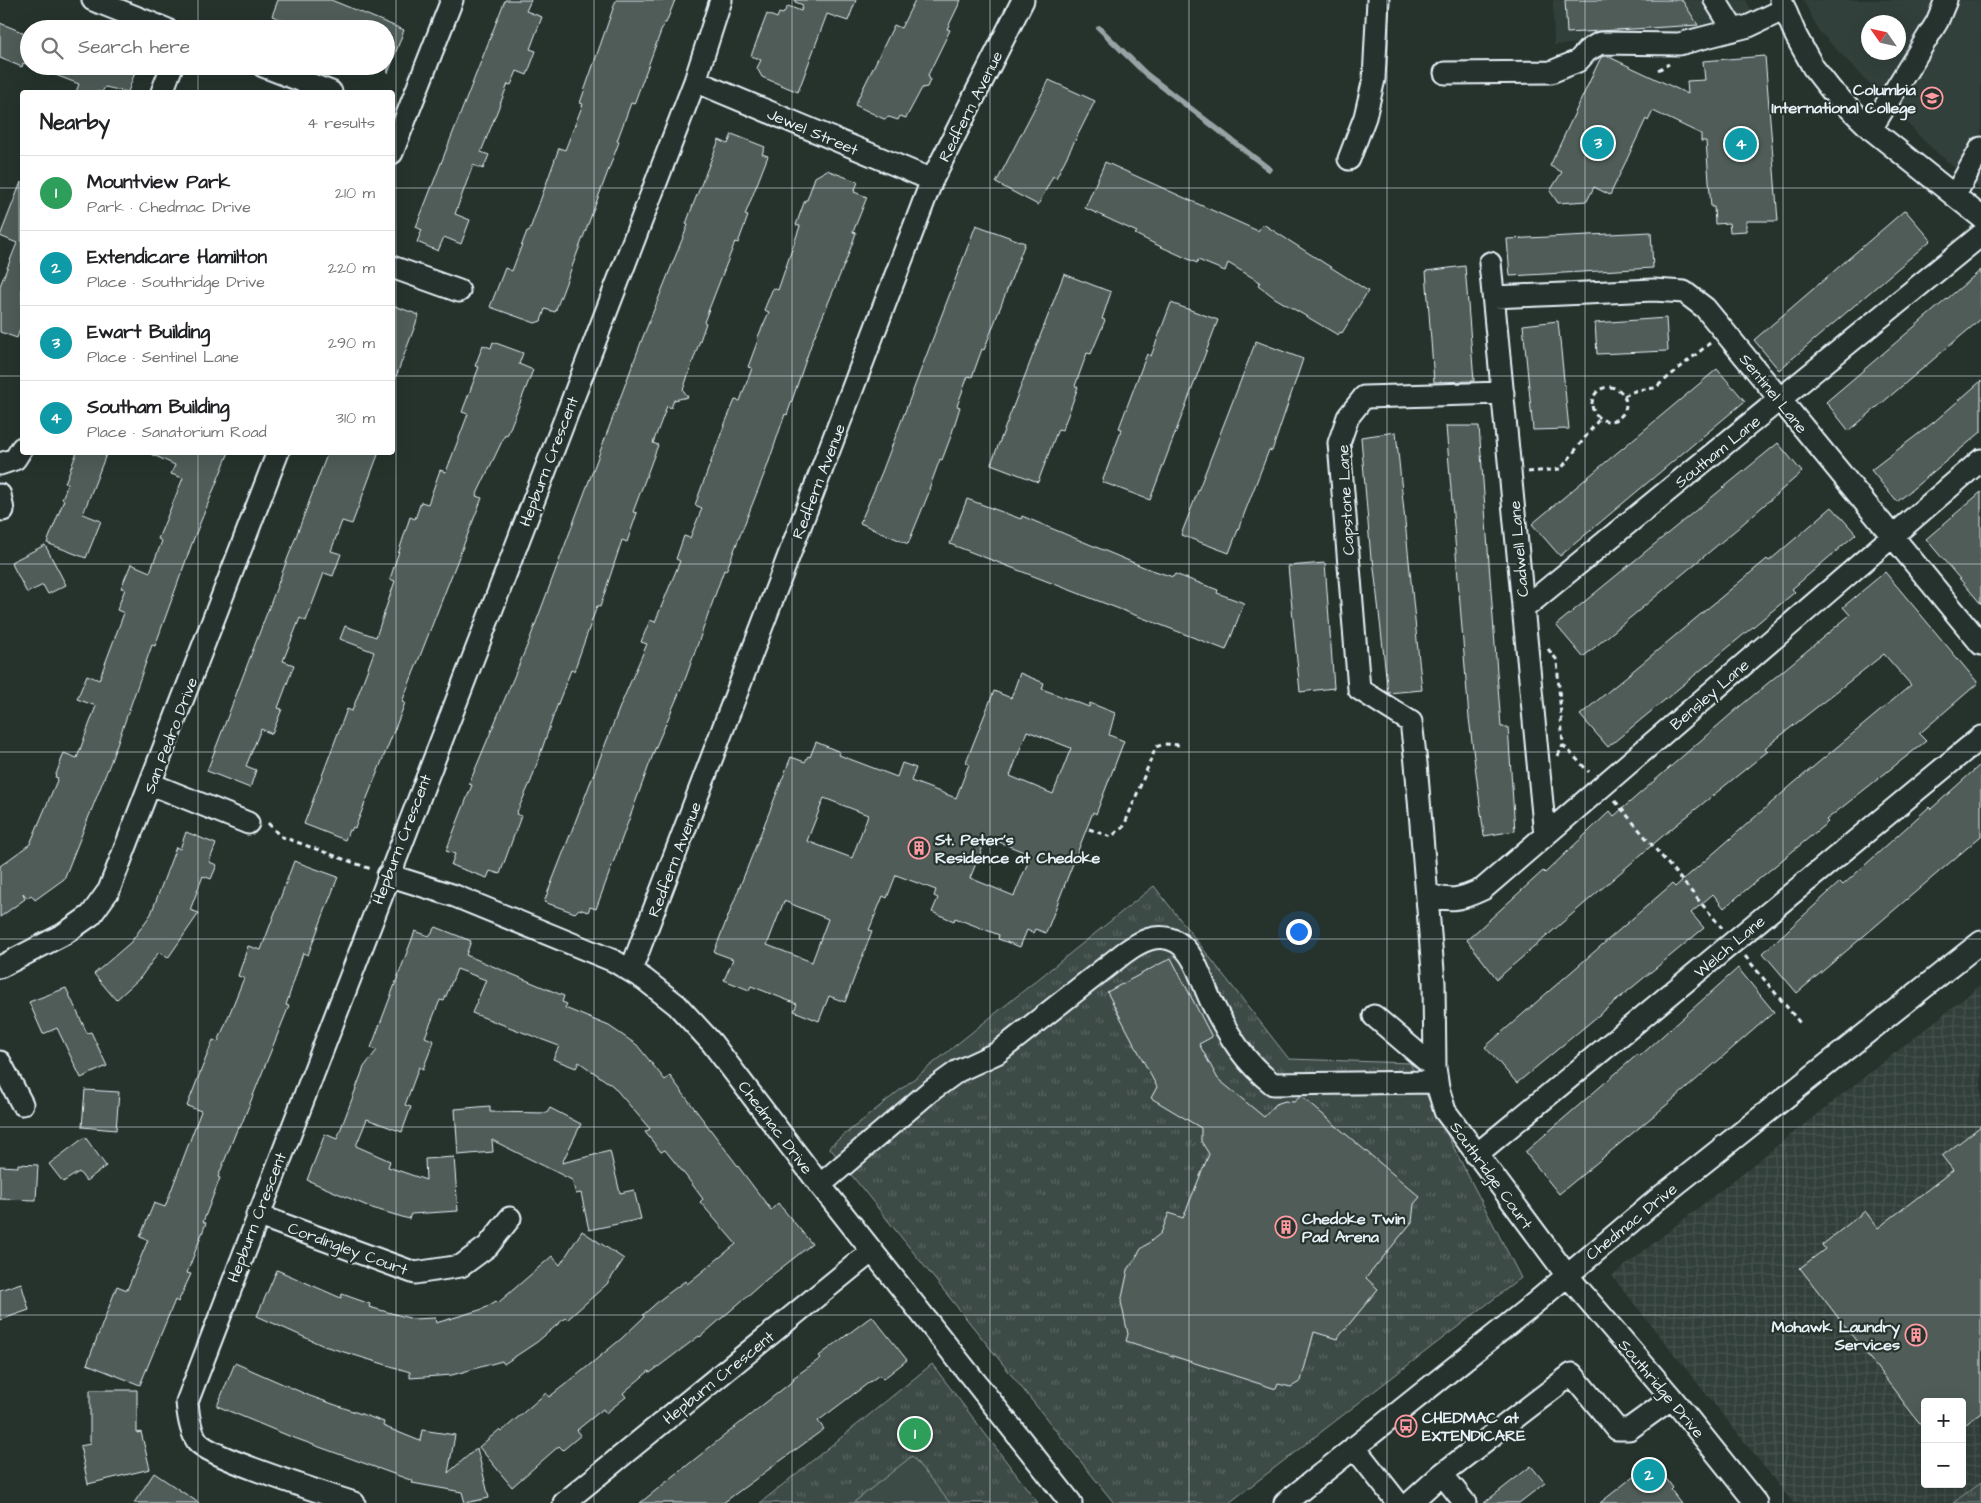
<!DOCTYPE html>
<html lang="en">
<head>
<meta charset="utf-8">
<style>
	:root { --surface:#fff; --page:#f6f6f6; --text:#202124; --muted:#757577; --line:#e0e0e0; --accent:#84575d }
	body { margin:0; font-family:"Architects Daughter",sans-serif; background:var(--page); color:var(--text) }
	.controls { position:absolute; right:15px; bottom:15px; display:grid; overflow:hidden; border-radius:5px; box-shadow:0 5px 20px #0002 }
	.controls button { width:45px; height:45px; display:grid; place-items:center; padding:0; border:0; border-bottom:1px solid var(--line); background:var(--surface); color:var(--text); font:25px sans-serif }
	.compass { position:absolute; left:1861px; top:15px; width:45px; height:45px; border-radius:50%; background:var(--surface); box-shadow:0 5px 20px #0002; rotate:304deg }
	.you { position:absolute; left:1298px; top:931px; width:18px; height:18px; margin:-12px; border:4px solid #fff; border-radius:50%; background:#1a73e8; box-shadow:0 0 0 8px #1a73e833 }
	.badge { display:grid; place-items:center; width:32px; height:32px; border-radius:50%; background:var(--accent); color:#fff; font-size:16px; font-weight:700 }
	.pin { position:absolute; translate:-50% -50%; border:2px solid #fff; box-shadow:0 1px 5px #0006 }
	.list { margin:0; padding:0; list-style:none }
	h2 { display:flex; justify-content:space-between; align-items:center; height:65px; margin:0; padding:0 20px; font-size:21px }
	h2 small { font-size:16px; font-weight:400; color:var(--muted) }
	.list li { display:grid; grid-template-columns:32px 1fr auto; gap:15px; align-items:center; box-sizing:border-box; height:75px; padding:0 20px; border-top:1px solid var(--line) }
	.list b { display:block; font-size:19px; white-space:nowrap }
	.list p { margin:0; font-size:16px; white-space:nowrap; color:var(--muted) }
	.list em { font-size:16px; font-style:normal; color:var(--muted) }
	.icon { flex:none; width:28px; height:28px; fill:none; stroke:currentColor; stroke-width:2; stroke-linecap:round; stroke-linejoin:round }
	.map { position:relative; flex:none; width:1981px; height:1503px; overflow:hidden }
	.search { position:absolute; background:var(--surface); box-shadow:0 5px 20px #0002; left:20px; top:20px; width:375px; height:55px; display:flex; align-items:center; gap:12px; box-sizing:border-box; padding:0 18px; border-radius:28px; color:var(--muted); font-size:19px }
	.panel { position:absolute; background:var(--surface); box-shadow:0 5px 20px #0002; left:20px; top:90px; width:375px; height:365px; border-radius:5px }
	.map>svg:first-child { display:block }
</style>
</head>
<body>
<div class="map">
<svg width="1981" height="1503" viewBox="0 0 1981 1503">
	<defs>
		<pattern id="industrial-grid" width="8" height="8" patternUnits="userSpaceOnUse" patternTransform="scale(1.25)"><rect width="8" height="8" fill="#333f3a"/><path d="M0 4h8M4 0v8" fill="none" stroke="#47524e"/></pattern>
		<pattern id="grass-tufts" width="24" height="20" patternUnits="userSpaceOnUse" patternTransform="scale(1.25)"><rect width="24" height="20" fill="#3e4b47"/><path d="M3 7l-1-3M5 7V3M7 7l1-3M15 17l-1-3M17 17v-4M19 17l1-3" fill="none" stroke="#5a6562"/></pattern>
	</defs>
	<rect width="100%" height="100%" fill="#26332d"/>
	<filter id="ink" filterUnits="userSpaceOnUse"><feTurbulence type="fractalNoise" baseFrequency=".02" numOctaves="2"/><feDisplacementMap in="SourceGraphic" scale="10" xChannelSelector="R" yChannelSelector="G"/><feConvolveMatrix kernelMatrix="1 2 1 2 8 2 1 2 1" color-interpolation-filters="sRGB"/></filter>
	<g filter="url(#ink)">
		<path fill="#333f3a" fill-rule="evenodd" d="M1553,0H1746L1762,32L1554,45Z
			M1803,0H1981V190L1927,144L1819,31ZM1868,22H1898V52H1868Z"/>
		<path fill="url(#industrial-grid)" fill-rule="evenodd" d="M1981,985V1482L1953,1503H1793L1612,1276ZM1925,1402H1962V1484H1925Z"/>
		<path fill="url(#grass-tufts)" stroke="#939ea0" d="M1154,886L1289,1059L1410,1063L1521,1278L1229,1503H1114L829,1147Z
			M932,1364L1038,1503H760Z
			M1981,1482V1503H1953Z"/>
		<path fill="#3e4b47" stroke="#939ea0" d="M912,1456L950,1503H853Z"/>
		<g fill="none" stroke-linecap="round" stroke-linejoin="round">
			<path stroke="#98a3a5" stroke-width="5.5" d="M1099,28L1146,74L1269,169"/>
		</g>
		<path fill="#505c59" stroke="#e8f1f8" fill-rule="evenodd" d="M278,0H331L404,30L388,73L386,29H307L272,16Z
			M505,0H531L526,11L542,17L530,49L536,51L527,75L517,71L511,85L508,84L481,152L489,155L483,169L473,165L455,214L470,220L461,244L444,237L438,251L417,242L422,230L416,227Z
			M616,0H675L666,23H664L634,104L631,103L617,141L619,142L555,312L545,309L541,321L535,323L490,307L505,268L512,271L527,231L529,232L559,148L565,150L583,104L580,103Z
			M795,0H856L848,21L827,14L798,92L762,77L757,68L761,60L751,56L767,14L777,18L779,13L783,14L788,6L801,11L803,5L795,2Z
			M915,0H961L947,29L950,30L928,75L930,80L927,87L922,88L906,118L900,116L898,120L889,117L884,119L855,105L894,25L901,28Z
			M1565,0H1682L1698,25L1567,33Z
			M0,23L29,35V65L23,63L22,67L0,58Z
			M1607,56L1688,94L1687,81L1705,80L1703,61L1765,56L1778,221H1746V231L1730,232L1729,223L1715,224L1714,207H1711L1706,141H1701V134L1653,111L1648,121L1646,119L1610,195L1594,187L1587,201L1558,203L1550,191L1562,172L1550,166L1601,57Z
			M37,66H120L135,72L128,92L105,87L102,92H76L79,84L37,68Z
			M1049,80L1095,101L1056,178L1053,176L1038,205L996,183Z
			M732,134L765,147L762,154L768,156L745,215L748,216L738,243L735,242L704,322L706,323L683,390L688,397L674,400L671,408L667,406L653,443L658,445L633,512L637,513L627,542L622,540L600,607L597,606L574,671L571,670L554,714L531,781L516,814L521,816L500,874L490,871L487,878L451,865L455,854L446,851L472,785L469,784L529,641L643,337L688,225L686,224L693,205L719,140L728,144Z
			M1105,162L1258,231L1263,224L1368,291L1342,333L1340,332L1338,335L1275,298L1258,285L1260,282L1228,263L1225,271L1198,260L1197,263L1155,244L1135,234L1137,232L1085,208Z
			M827,170L858,182L854,192L867,197L853,232L856,233L847,258L812,342L787,415L785,414L767,467L726,571L724,570L686,677L655,749L596,909L590,907L588,912L579,909L575,913L544,902L621,704L647,644L641,642L650,620L655,622L680,561L676,559L684,536L690,538L702,508L695,505L724,426L735,400L740,401L752,368L748,367L758,340L757,339L769,312L764,310L773,288L778,290L800,226L796,225L805,200H807L815,177Z
			M21,182L22,323L17,338L0,332V286L17,243L0,236Z
			M1905,210L1931,240L1779,370L1754,340Z
			M976,225L1025,243L984,350L982,349L972,377L968,376L957,406L960,407L951,436L942,460L940,459L929,489L930,490L908,544L860,523L882,472Z
			M1651,232L1653,268L1510,276L1507,239Z
			M1465,266L1474,381L1434,382L1426,271Z
			M1981,270V319L1849,431L1826,402Z
			M1064,274L1111,292L1102,319L1105,320L1099,335L1091,354L1087,353L1075,386L1078,387L1068,415L1062,430L1058,429L1038,482L991,464Z
			M1171,303L1218,320L1150,500L1102,482L1122,429L1119,428L1140,372L1147,354L1151,356Z
			M392,305L419,315L394,382L392,381Z
			M1666,318L1668,351L1597,354L1595,323Z
			M1558,321L1569,429L1533,430L1523,325Z
			M1256,341L1303,359L1272,451L1269,450L1229,553L1181,535Z
			M493,342L523,353L519,364L533,370L507,436L505,435L476,496L482,498L402,702L405,703L398,721L355,828L353,827L351,831L349,830L345,840L304,824L347,709L352,711L374,652L340,639L345,626L376,637L395,581L390,579L410,517L415,519L421,502L428,504L440,470L446,472L468,414L462,412L479,367L475,366L483,345L491,348Z
			M1717,369L1745,401L1560,556L1532,524Z
			M1981,381V432L1897,502L1871,470L1934,422Z
			M1446,426H1479L1501,727H1508L1515,831L1484,836L1469,718Z
			M1396,432L1422,690L1388,693L1373,559H1371L1361,437Z
			M1778,443L1802,472L1738,528L1583,657L1556,625Z
			M77,452H107L83,514L101,521L86,558L47,543L64,500L62,499L68,484L65,483Z
			M147,452H229L194,538L155,646L152,645L111,761L64,879L35,900L31,895L27,898L23,893L25,899L0,917V866L30,844L58,778L55,777L64,753L77,758L96,706L77,699L87,675L99,680L124,613L117,610L125,589L121,588L131,564L150,572L162,541L158,539L183,478L171,474L175,465Z
			M328,452H379L352,524L342,521L331,551L341,554L333,576L324,573L306,621L300,618L283,661L294,665L278,708L282,709L272,734L261,729L246,766L256,770L250,788L207,771Z
			M1981,492V604L1926,539Z
			M967,499L1021,519L1022,516L1146,568L1173,577L1175,574L1218,590L1217,593L1244,603L1226,650L950,544Z
			M1832,507L1856,534L1792,589L1795,592L1608,747L1580,715L1767,559L1769,561Z
			M45,545L66,585L48,594L43,585L27,593L11,562Z
			M1325,563L1334,688L1300,692L1288,566Z
			M1885,572L1978,683L1919,734L1926,741L1826,820L1828,822L1724,908L1713,894L1691,913L1704,928L1517,1083L1485,1047L1672,884L1675,887L1794,783L1911,685L1884,654L1765,748L1768,751L1665,834L1497,979L1467,940L1543,871L1545,873L1610,811L1614,816L1738,708L1850,615L1843,607Z
			M1020,673L1044,683L1042,689L1089,707L1090,703L1115,713L1109,735L1124,741L1096,814L1093,812L1046,933L1035,929L1033,933L1027,930L1020,947L998,939L999,935L955,918L954,921L932,912L938,898L934,896L936,890L896,875L887,898L883,896L869,930L872,931L845,1002L829,996L819,1021L794,1011L797,1004L751,986L749,990L724,980L733,959L714,952L791,757L805,762L808,756L810,757L816,742L840,752L839,755L897,777L902,763L916,768L911,781L956,798L969,764L966,762L994,691L1011,698ZM1027,731L1071,748L1053,794L1010,776ZM824,798L868,815L852,858L807,841ZM987,837L1031,855L1014,896L970,878ZM784,901L828,919L812,962L767,945Z
			M1981,764V836L1797,993L1763,953L1840,882L1843,885L1929,807L1931,809Z
			M186,832L216,844L209,862L217,865L211,879L203,876L190,910L199,913L168,958L159,952L140,978L116,1000L94,974L131,942L151,914L176,847L180,849Z
			M294,861L338,877L308,955L303,953L286,1005L289,1006L240,1128L238,1127L218,1177L220,1178L203,1222L206,1223L187,1273L191,1274L178,1302L175,1300L140,1385L87,1364L117,1286L127,1290L148,1240L140,1237L154,1203L165,1207L201,1111L187,1106L213,1040L218,1042L244,978L238,976L248,946L261,950Z
			M436,927L471,941L466,955L564,996L562,1002L567,1004L565,1008L609,1026L637,1045L665,1080L670,1076L771,1210L778,1203L812,1244L767,1279L700,1337L699,1336L650,1373L649,1371L623,1393L626,1397L606,1413L603,1409L577,1430L581,1435L563,1450L559,1446L512,1487L479,1447L499,1430L501,1432L546,1393L549,1397L576,1376L621,1339L644,1317L643,1315L661,1299L685,1281L687,1284L736,1244L700,1202L703,1199L686,1176L665,1150L661,1152L645,1132L650,1129L613,1086L579,1062L576,1068L553,1059L559,1046L472,1013L486,980L457,969L444,1001L440,1000L425,1037L434,1041L423,1069L419,1067L405,1105L411,1107L402,1132L367,1119L356,1146L390,1161L388,1167L426,1180L425,1159L454,1157L458,1211L411,1214L409,1219L372,1208L307,1180L325,1134L337,1139L364,1067L377,1050L371,1048L415,931L429,936Z
			M1171,958L1212,1037L1199,1044L1218,1079L1264,1117L1276,1104L1285,1101L1294,1102L1301,1096L1420,1197L1414,1204L1412,1222L1366,1278L1378,1289L1337,1339L1314,1332L1301,1381L1291,1387L1278,1384L1276,1389L1126,1341L1128,1334L1121,1302L1128,1270L1141,1249L1161,1233L1169,1213L1183,1218L1209,1154L1201,1141V1128L1151,1098L1157,1087L1107,992Z
			M1738,968L1774,1012L1681,1093L1559,1194L1525,1152L1638,1054L1640,1056Z
			M66,988L87,1033L91,1032L107,1066L81,1078L57,1028L43,1034L29,1002Z
			M85,1090L119,1092L116,1130L82,1127Z
			M490,1106V1112L547,1113L550,1108L581,1124L562,1163L610,1151L620,1193L634,1190L641,1219L589,1230L581,1193L576,1194L572,1180L492,1140L493,1152L458,1155L455,1109Z
			M1981,1126V1413L1962,1427V1402H1925V1430L1800,1268L1825,1249L1822,1245L1865,1211L1878,1228L1953,1170L1942,1156Z
			M85,1137L106,1166L86,1181L79,1172L63,1182L49,1164Z
			M18,1164L38,1165L36,1200L0,1199V1166L18,1167Z
			M582,1231L624,1259L607,1284L567,1320L565,1318L537,1342L504,1364L502,1361L452,1375L410,1378V1372L324,1346L257,1316L277,1270L341,1298L342,1294L370,1304L369,1307L413,1319L435,1318L436,1323L483,1309L496,1301L498,1303L552,1256L560,1265Z
			M21,1283L29,1310L0,1320V1290Z
			M872,1316L907,1360L883,1379L879,1375L818,1421L824,1429L723,1503H640L794,1380L793,1378L821,1358L819,1356Z
			M235,1363L310,1396L384,1422L383,1426L420,1441L422,1430L455,1435L448,1473L477,1448L489,1498L465,1503L462,1492L412,1483L413,1481L289,1436L217,1406Z
			M90,1390H137V1433L141,1432L150,1469L88,1484L80,1446L90,1444Z
			M1653,1461L1673,1488L1671,1490L1681,1503H1600Z
			M1531,1466L1545,1483L1519,1503H1484Z
			M154,1473L199,1503H134Z"/>
		<g fill="none" stroke-linecap="round" stroke-linejoin="round">
			<g stroke="#e8f1f8" stroke-width="25">
				<path id="minor" d="M93,0L166,29
					M1715,0L1733,29
					M1781,0L1796,36L1813,67L1831,90L1871,129L1981,217
					M263,66L331,92
					M1445,73L1551,72L1578,61L1587,51L1600,43L1679,44L1749,26L1785,9
					M695,81L932,180
					M162,92L172,66
					M1871,129L1937,22L1946,0
					M392,153L452,0
					M1349,159L1365,117L1374,79L1378,0
					M1955,195L1981,148
					M1490,263L1545,835
					M392,267L459,291
					M1494,297L1654,290L1684,292L1705,308L1981,644
					M1503,393L1364,397L1348,417L1339,443L1359,689L1411,722L1416,763L1434,983L1435,1068L1438,1088L1445,1111L1566,1274L1672,1398L1756,1503
					M0,464L15,459L22,448
					M0,495L3,510
					M1523,609L1981,235
					M151,784L248,823
					M388,875L455,896L614,961L644,979L677,1005L712,1043L820,1185L1071,1503
					M1427,894C1450,902 1460,900 1483,889L1981,460
					M0,967L64,934L91,915L109,890L278,452
					M631,970L932,180L1023,0
					M1374,1016L1435,1068
					M0,1062L22,1104
					M1476,1155L1981,737
					M820,1185L929,1092L958,1071L997,1053L1124,953C1139,942 1158,931 1177,942C1197,954 1202,985 1213,1005C1229,1036 1245,1063 1273,1084L1437,1082
					M257,1215L415,1273L461,1266L488,1246L510,1218
					M1354,1447L1398,1503
					M1442,1474L1465,1503
					M354,1503C327,1494 211,1458 198,1442C190,1432 188,1414 187,1402L695,81L721,0
					M564,1503L872,1251
					M1285,1503L1530,1307L1659,1198L1981,942
					M1410,1503L1442,1474L1572,1374L1617,1429H1629L1672,1398"/>
			</g>
			<path stroke="#e8f1f8" stroke-width="3" stroke-dasharray="5 4" stroke-linecap="butt" d="M1658,70L1669,64
				M1592 404a17 17 0 1 1 34 0a17 17 0 1 1-34 0Z
				M1624,396L1637,390L1655,388L1710,343
				M1528,472L1561,469L1600,418
				M1548,649L1557,660L1563,745L1589,772
				M1558,756L1563,745
				M1615,801L1722,928
				M268,823L280,836L371,869
				M1089,829L1111,837L1124,826L1156,747L1164,744L1180,745
				M1745,956L1800,1023"/>
			<use href="#minor" stroke="#26332d" stroke-width="21"/>
		</g>
	</g>
	<path fill="none" stroke="#e8f1f8" stroke-width="1" stroke-opacity="0.55" d="M198,0V29M396,0V1503M594,0V1503M792,0V1503M990,0V1503M1189,0V1503M1387,0V1503M1585,0V1503M1783,0V1503M198,66V92M0,188H22M392,188H1981M0,376H22M392,376H1981M198,452V1503M0,564H1981M0,752H1981M0,939H1981M0,1127H1981M0,1315H1981"/>
	<defs>
		<g id="school-ring" transform="scale(1.125)"><circle r="9.5" fill="#26332d" stroke="#ff9aa2" stroke-width="1.5"/><path d="M0-5L7-2L0 1L-7-2ZM-4 1L0 2.5L4 1V4Q0 6-4 4Z" fill="#ff9aa2"/></g>
		<g id="building-ring" transform="scale(1.125)"><circle r="9.5" fill="#26332d" stroke="#ff9aa2" stroke-width="1.5"/><path d="M-4-6H4V6H1V3H-1V6H-4ZM-2.5-4.3h1.7v1.8h-1.7ZM.8-4.3h1.7v1.8H.8ZM-2.5-1h1.7V.8h-1.7ZM.8-1h1.7V.8H.8Z" fill="#ff9aa2"/></g>
		<g id="bus-ring" transform="scale(1.125)"><circle r="9.5" fill="#26332d" stroke="#ff9aa2" stroke-width="1.5"/><path d="M-5-6H5V4H4V6H2V4H-2V6H-4V4H-5ZM-3.5-4V0h7V-4ZM-3.5 1.2v1.5H-2V1.2ZM2 1.2v1.5H3.5V1.2Z" fill="#ff9aa2"/></g>
	</defs>
	<g fill-rule="evenodd">
		<use href="#school-ring" x="1932" y="98"/>
		<use href="#building-ring" x="919" y="848"/>
		<use href="#building-ring" x="1286" y="1227"/>
		<use href="#building-ring" x="1916" y="1335"/>
		<use href="#bus-ring" x="1406" y="1426"/>
	</g>
	<g text-anchor="middle" stroke-width="4.5" stroke-linejoin="round" paint-order="stroke">
		<g font-size="16" font-weight="bold" fill="#e8f1f8" stroke="#26332d" text-anchor="start">
			<text x="1916" y="95" text-anchor="end">Columbia<tspan x="1916" dy="18">International College</tspan></text>
			<text x="935" y="845">St. Peter's<tspan x="935" dy="18">Residence at Chedoke</tspan></text>
			<text x="1302" y="1224">Chedoke Twin<tspan x="1302" dy="18">Pad Arena</tspan></text>
			<text x="1900" y="1332" text-anchor="end">Mohawk Laundry<tspan x="1900" dy="18">Services</tspan></text>
			<text x="1422" y="1423">CHEDMAC at<tspan x="1422" dy="18">EXTENDICARE</tspan></text>
		</g>
		<g font-size="16" fill="#e8f1f8" stroke="#26332d">
			<text transform="translate(970 106) rotate(-63)" y="6">Redfern Avenue</text>
			<text transform="translate(813 131) rotate(23)" y="6">Jewel Street</text>
			<text transform="translate(1774 393) rotate(51)" y="6">Sentinel Lane</text>
			<text transform="translate(1717 451) rotate(-39)" y="6">Southam Lane</text>
			<text transform="translate(548 461) rotate(-69)" y="6">Hepburn Crescent</text>
			<text transform="translate(818 481) rotate(-69)" y="6">Redfern Avenue</text>
			<text transform="translate(1345 500) rotate(-93)" y="6">Capstone Lane</text>
			<text transform="translate(1518 549) rotate(-95)" y="6">Cadwell Lane</text>
			<text transform="translate(1709 694) rotate(-41)" y="6">Bensley Lane</text>
			<text transform="translate(170 735) rotate(-69)" y="6">San Pedro Drive</text>
			<text transform="translate(401 839) rotate(-69)" y="6">Hepburn Crescent</text>
			<text transform="translate(674 859) rotate(-69)" y="6">Redfern Avenue</text>
			<text transform="translate(1729 946) rotate(-40)" y="6">Welch Lane</text>
			<text transform="translate(776 1127) rotate(53)" y="6">Chedmac Drive</text>
			<text transform="translate(1492 1175) rotate(54)" y="6">Southridge Court</text>
			<text transform="translate(256 1217) rotate(-69)" y="6">Hepburn Crescent</text>
			<text transform="translate(1631 1221) rotate(-39)" y="6">Chedmac Drive</text>
			<text transform="translate(348 1248) rotate(20)" y="6">Cordingley Court</text>
			<text transform="translate(718 1377) rotate(-39)" y="6">Hepburn Crescent</text>
			<text transform="translate(1662 1388) rotate(50)" y="6">Southridge Drive</text>
		</g>
	</g>
</svg>
<div class="controls">
<button>+</button>
<button>−</button>
</div>
<svg class="compass" viewBox="-18 -18 36 36"><path d="M0-13l5 13h-10z" fill="#e53935"/><path d="M0 13l5-13h-10z" fill="#757577"/></svg>
<div class="you"></div>
<div class="pin badge" style="left:915px;top:1434px;background:#2e9e5b">1</div>
<div class="pin badge" style="left:1649px;top:1475px;background:#0f9aa8">2</div>
<div class="pin badge" style="left:1598px;top:143px;background:#0f9aa8">3</div>
<div class="pin badge" style="left:1741px;top:144px;background:#0f9aa8">4</div>
<div class="search"><svg class="icon" aria-label="search" viewBox="0 0 24 24"><circle cx="10" cy="10" r="6"/><path d="M15 15l6 6"/></svg>Search here</div>
<section class="panel">
<h2>Nearby<small>4 results</small></h2>
<ul class="list">
<li><span class="badge" style="background:#2e9e5b">1</span><div><b>Mountview Park</b><p>Park · Chedmac Drive</p></div><em>210 m</em></li>
<li><span class="badge" style="background:#0f9aa8">2</span><div><b>Extendicare Hamilton</b><p>Place · Southridge Drive</p></div><em>220 m</em></li>
<li><span class="badge" style="background:#0f9aa8">3</span><div><b>Ewart Building</b><p>Place · Sentinel Lane</p></div><em>290 m</em></li>
<li><span class="badge" style="background:#0f9aa8">4</span><div><b>Southam Building</b><p>Place · Sanatorium Road</p></div><em>310 m</em></li>
</ul>
</section>
</div>
</body>
</html>
